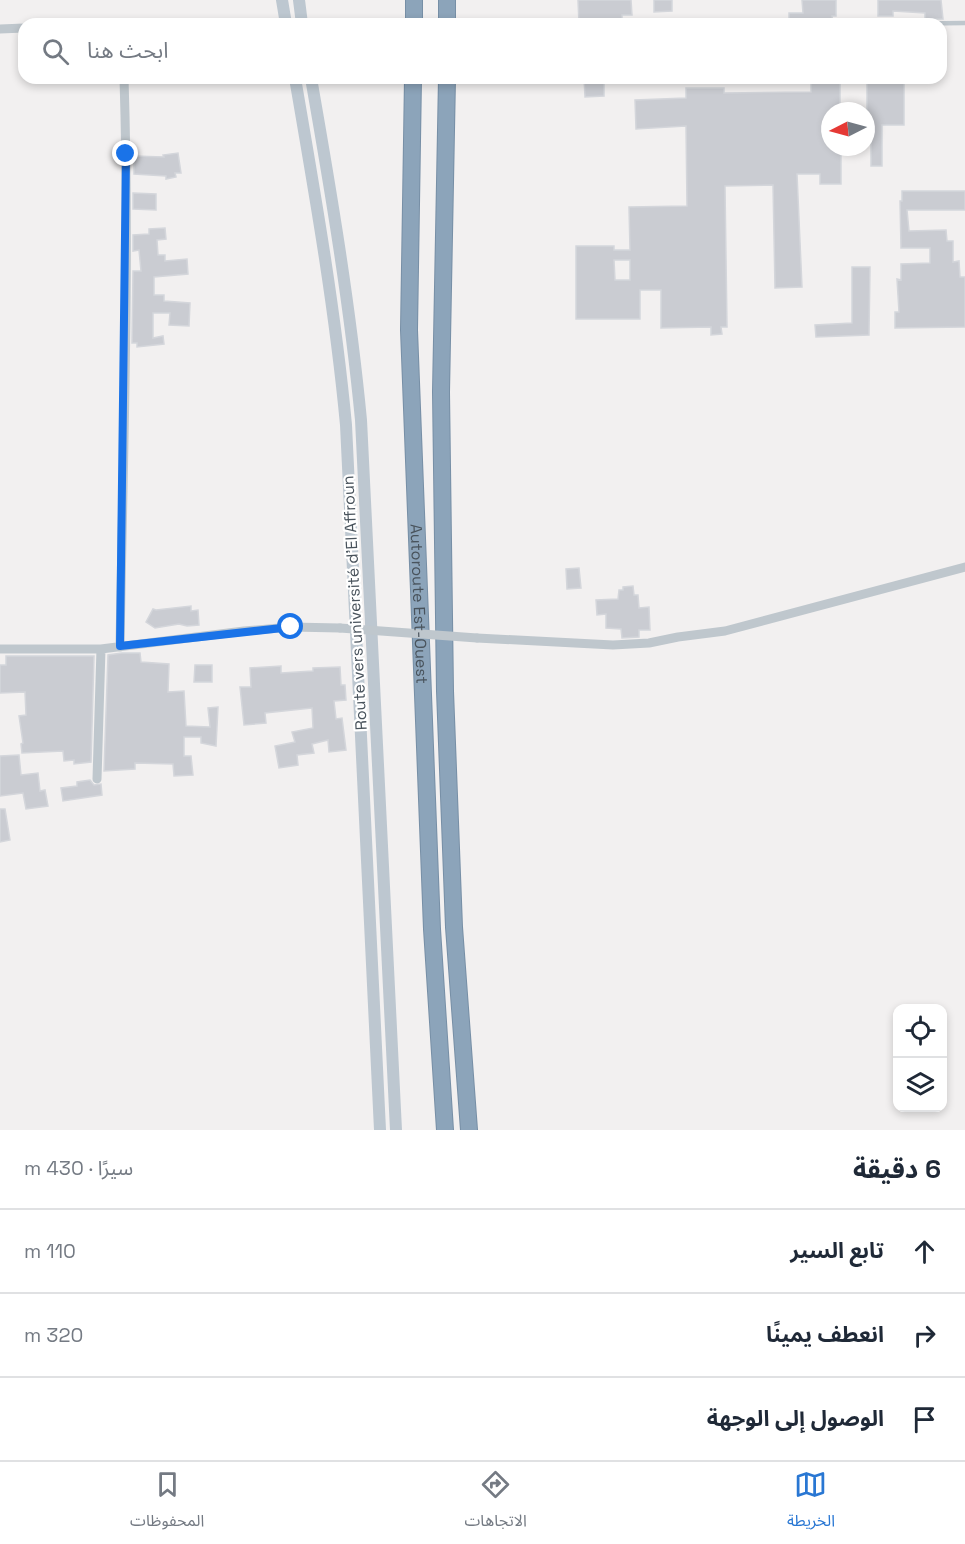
<!DOCTYPE html>
<html lang="ar">
<head>
<meta charset="utf-8">
<style>
	:root { --surface:#fff; --page:#f6f6f7; --text:#1f2937; --muted:#747a83; --line:#e0e1e3; --accent:#2977d3 }
	body { margin:0; font-family:"Space Grotesk","Noto Sans Arabic",sans-serif; background:var(--page); color:var(--text); direction:rtl }
	.controls { position:absolute; right:18px; bottom:18px; display:grid; overflow:hidden; border-radius:12px; box-shadow:0 3px 9px #0003 }
	.controls button { width:54px; height:54px; display:grid; place-items:center; padding:0; border:0; border-bottom:2px solid var(--line); background:var(--surface); color:var(--text); font:30px sans-serif }
	.compass { position:absolute; left:821px; top:102px; width:54px; height:54px; border-radius:50%; background:var(--surface); box-shadow:0 3px 9px #0003; rotate:264deg }
	.stop { position:absolute; width:18px; height:18px; margin:-14px; border:4px solid #1a73e8; border-radius:50%; background:#fff }
	.stop.end { background:#1a73e8; border-color:#fff; box-shadow:0 2px 6px #0008 }
	.list { margin:0; padding:0; list-style:none }
	h2 { display:flex; justify-content:space-between; align-items:center; height:78px; margin:0; padding:0 24px; font-size:26px }
	h2 small { font-size:20px; font-weight:400; color:var(--muted) }
	.list li { display:grid; grid-template-columns:39px 1fr auto; gap:18px; align-items:center; box-sizing:border-box; height:84px; padding:0 24px; border-top:2px solid var(--line) }
	.list b { display:block; font-size:22px; white-space:nowrap }
	.list em { font-size:20px; font-style:normal; color:var(--muted) }
	.icon { flex:none; width:33px; height:33px; fill:none; stroke:currentColor; stroke-width:2; stroke-linecap:round; stroke-linejoin:round }
	.map { position:relative; flex:none; width:965px; height:1130px; overflow:hidden; direction:ltr }
	.search { position:absolute; background:var(--surface); box-shadow:0 3px 9px #0003; left:18px; right:18px; top:18px; height:66px; display:flex; align-items:center; gap:15px; box-sizing:border-box; padding:0 21px; border-radius:18px; color:var(--muted); font-size:22px }
	.sheet { height:330px; background:var(--surface) }
	nav { display:flex; justify-content:space-around; align-items:center; box-sizing:border-box; height:84px; border-top:2px solid var(--line); background:var(--surface); font-size:16px; color:var(--muted) }
	nav a { display:grid; justify-items:center; gap:3px }
	nav .on { color:var(--accent) }
	.map>svg:first-child { display:block }
</style>
</head>
<body>
<div class="map">
<svg width="965" height="1130" viewBox="0 0 965 1130">
	<rect width="100%" height="100%" fill="#f2f0f0"/>
	<path fill="#caccd2" stroke="#d4d6db" stroke-width="1.5" fill-rule="evenodd" d="M578,0H631L632,15H622V23L579,24Z
		M654,0H672V11L654,12Z
		M802,0H836V16H832L833,23H789V13H803Z
		M878,0H941L943,19H925V13L893,11V16H878Z
		M584,78H604V96L585,97Z
		M867,78H882V83H904V125H882V166H871V137H867Z
		M840,79V111H830V147H841V184H820V174H797L802,287L775,288L773,185L725,186L727,327H721L722,334L711,335V327L661,328V290H640V319H576V246H614V250H630L629,207L687,206L686,126L636,129L635,100L686,98V88H724V93L811,92V80ZM614,260H630V280H615Z
		M178,153L181,173H175L176,177L166,179V176L134,174V156L164,157L163,155Z
		M902,191H965V210H907L909,231L946,230L947,241H953V262L959,261L960,277H965V327L895,328V312H899L897,279L901,280V264L930,263V248H901L900,201H902Z
		M133,193L156,194V210L133,209Z
		M165,228L166,239L157,240L158,255H165V261L187,259L188,274L154,277V295H164V301L190,303L189,326L169,325L170,313H153V338L163,336L164,344L137,347V343H132L133,271H141L139,250L133,251V235L149,234V229Z
		M852,267H870L869,335L816,337L815,325L852,323Z
		M579,568L581,588L567,589L566,569Z
		M633,586L634,595H638L639,608L649,607L650,630H639V637L622,638L621,629L606,628V614L597,615L596,600L618,599L619,590H623V587Z
		M191,606V611L198,610L199,625L187,626L179,624L155,628L146,622L153,609L156,610Z
		M122,653H140L141,662L169,664L168,692L184,691L186,726L210,727L208,708L218,707L216,746L201,743V737H184V756H191L193,775L174,776L173,764L135,763V769L104,771L108,655Z
		M6,656H94L91,762L74,764V760L64,761L63,751L22,753L21,744L23,743L19,716L26,715L25,692L0,693V665H6Z
		M195,665H212V682H194Z
		M281,666V673L313,671V668L340,667L341,685H345L346,700L334,701L336,719L342,718L346,750L329,752L328,740L312,744L314,753L297,755L298,765L279,768L275,746L295,742L292,732L313,728L312,708L265,713L266,723L244,725L240,687H251L250,668Z
		M19,755L21,775L38,773L40,791L45,790L48,806L26,809L23,793L0,796V756Z
		M90,780L94,785L101,784L102,795L63,801L61,788L77,786V782Z
		M0,809H5L10,840L0,842Z"/>
	<g fill="none" stroke-linecap="round" stroke-linejoin="round">
		<g stroke="#778fa6" stroke-width="18">
			<g id="motorway">
				<path d="M414,24V0"/>
				<path d="M447,24V0"/>
				<path id="s1" d="M413,78L409,330L432,929L445,1130"/>
				<path d="M447,78L441,392L445,691L454,927L469,1130"/>
			</g>
		</g>
		<path stroke="#bfc7cd" stroke-width="4.5" d="M883,24L965,23"/>
		<path stroke="#bfc7cd" stroke-width="9" d="M0,29L24,28
			M477,638L613,645L649,643L678,637L725,631L965,567
			M120,647C123,457 130,267 124,78
			M0,649H101L244,631L291,627L340,628
			M97,779L101,649"/>
		<path stroke="#bdc7d0" stroke-width="12" d="M282,0L286,24
			M299,0L302,24
			M295,78C315,194 335,308 346,425L380,1130
			M311,78C331,192 350,305 361,420L396,1130"/>
		<use href="#motorway" stroke="#8ca4ba" stroke-width="16"/>
		<path stroke="#bfc7cd" stroke-width="9" d="M340,628L477,638"/>
	</g>
	<g fill="none" stroke-linecap="round" stroke-linejoin="round">
		<path stroke="#1a73e8" stroke-width="8" d="M126,154L120,646L291,627"/>
	</g>
	<g text-anchor="middle" stroke-width="4.5" stroke-linejoin="round" paint-order="stroke">
		<g font-size="16" fill="#49535c" stroke="#fff">
			<text transform="translate(354 603) rotate(-93)" y="6">Route vers université d'El Affroun</text>
			<text dy="6" stroke="none"><textPath href="#s1" startOffset="526">Autoroute Est-Ouest</textPath></text>
		</g>
	</g>
</svg>
<div class="controls">
<button><svg class="icon" aria-label="locate" viewBox="0 0 24 24"><circle cx="12" cy="12" r="6"/><path d="M12 2v4M12 18v4M2 12h4M18 12h4"/></svg></button>
<button><svg class="icon" aria-label="layers" viewBox="0 0 24 24"><path d="M12 4l9 5-9 5-9-5zM3 14l9 5 9-5"/></svg></button>
</div>
<svg class="compass" viewBox="-18 -18 36 36"><path d="M0-13l5 13h-10z" fill="#e53935"/><path d="M0 13l5-13h-10z" fill="#747a83"/></svg>
<div class="stop" style="left:291px;top:627px"></div>
<div class="stop end" style="left:126px;top:154px"></div>
<div class="search"><svg class="icon" aria-label="search" viewBox="0 0 24 24"><circle cx="10" cy="10" r="6"/><path d="M15 15l6 6"/></svg>ابحث هنا</div>
</div>
<section class="sheet">
<h2>6 دقيقة<small>سيرًا · 430 m</small></h2>
<ul class="list">
<li><svg class="icon" aria-label="ahead" viewBox="0 0 24 24"><path d="M12 20V5M6 11l6-6 6 6"/></svg><div><b>تابع السير</b></div><em>110 m</em></li>
<li><svg class="icon" aria-label="right" viewBox="0 0 24 24"><path d="M7 20v-9h11M14 6l5 5-5 5"/></svg><div><b>انعطف يمينًا</b></div><em>320 m</em></li>
<li><svg class="icon" aria-label="arrive" viewBox="0 0 24 24"><path d="M6 21V4h12l-3 4 3 4H6"/></svg><div><b>الوصول إلى الوجهة</b></div></li>
</ul>
</section>
<nav>
<a class="on"><svg class="icon" aria-label="map" viewBox="0 0 24 24"><path d="M3 6l6-2 6 2 6-2v14l-6 2-6-2-6 2zM9 4v14M15 6v14"/></svg>الخريطة</a>
<a><svg class="icon" aria-label="directions" viewBox="0 0 24 24"><path d="M12 3l9 9-9 9-9-9zM9 14v-3h6M13 9l2 2-2 2"/></svg>الاتجاهات</a>
<a><svg class="icon" aria-label="saved" viewBox="0 0 24 24"><path d="M7 4h10v16l-5-4-5 4z"/></svg>المحفوظات</a>
</nav>
</body>
</html>
